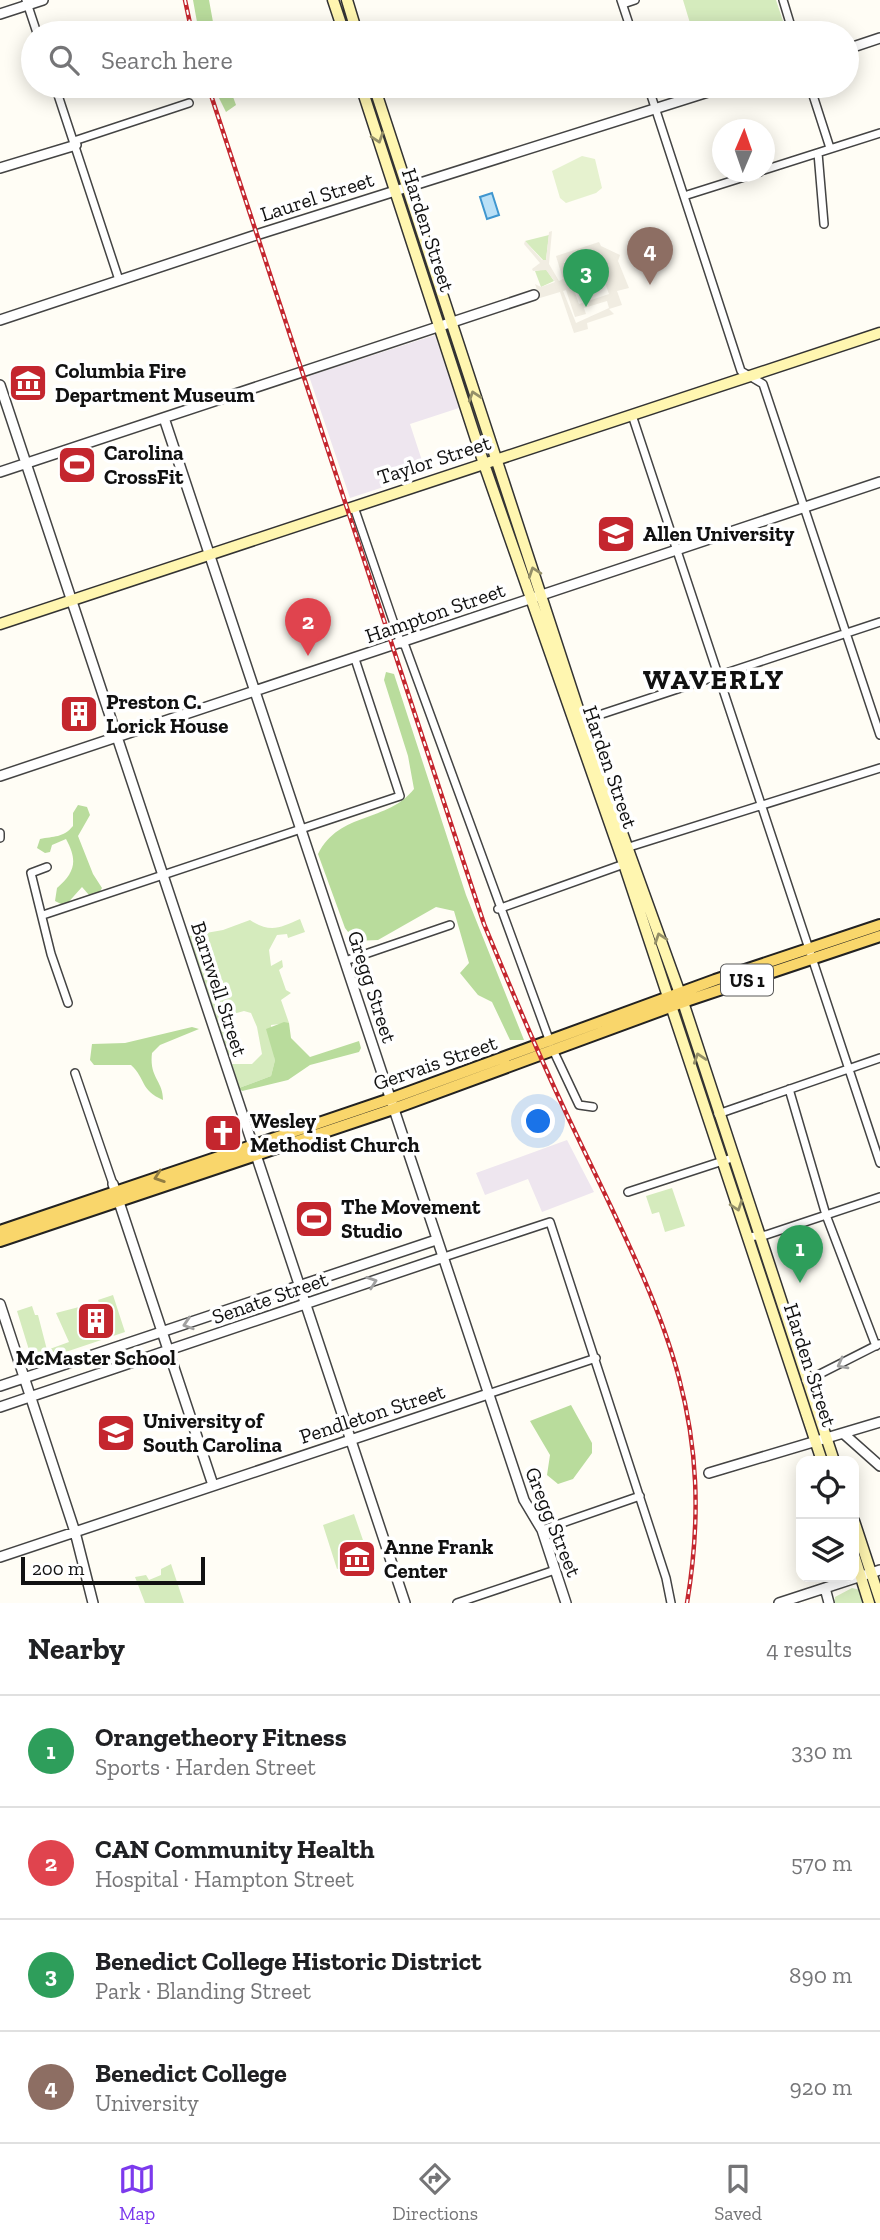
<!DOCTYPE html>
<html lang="en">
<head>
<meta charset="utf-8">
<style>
	:root { --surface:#fff; --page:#f6f6f6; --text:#202124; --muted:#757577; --line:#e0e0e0; --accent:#7c3aed }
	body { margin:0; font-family:"Zilla Slab",serif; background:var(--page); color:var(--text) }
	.controls { position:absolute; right:21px; bottom:21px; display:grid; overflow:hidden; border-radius:14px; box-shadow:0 4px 18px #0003 }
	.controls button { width:63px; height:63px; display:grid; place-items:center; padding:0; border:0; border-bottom:2px solid var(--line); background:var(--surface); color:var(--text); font:35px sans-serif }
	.compass { position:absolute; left:712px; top:119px; width:63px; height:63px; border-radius:50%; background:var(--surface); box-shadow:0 4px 18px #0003; rotate:2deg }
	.scale { position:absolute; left:21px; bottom:18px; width:184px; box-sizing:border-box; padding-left:7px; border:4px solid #111; border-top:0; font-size:19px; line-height:24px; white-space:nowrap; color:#111; -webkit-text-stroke:5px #fff; paint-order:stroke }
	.you { position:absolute; left:539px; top:1122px; width:24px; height:24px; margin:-18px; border:5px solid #fff; border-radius:50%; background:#1a73e8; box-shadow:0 0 0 10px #1a73e833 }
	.badge { display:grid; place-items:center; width:46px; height:46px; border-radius:50%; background:var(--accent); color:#fff; font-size:23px; font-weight:700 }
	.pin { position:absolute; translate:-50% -58px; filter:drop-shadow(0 2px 4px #0008) }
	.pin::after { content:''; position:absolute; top:37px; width:24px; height:21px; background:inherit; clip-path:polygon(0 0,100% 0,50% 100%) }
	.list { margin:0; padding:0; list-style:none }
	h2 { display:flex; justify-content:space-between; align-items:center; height:91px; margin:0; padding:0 28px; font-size:30px }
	h2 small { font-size:23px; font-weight:400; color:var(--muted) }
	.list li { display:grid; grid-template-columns:46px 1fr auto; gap:21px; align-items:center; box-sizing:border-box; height:112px; padding:0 28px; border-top:2px solid var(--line) }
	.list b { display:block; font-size:26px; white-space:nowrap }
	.list p { margin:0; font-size:23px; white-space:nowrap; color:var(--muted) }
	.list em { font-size:23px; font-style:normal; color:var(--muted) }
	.icon { flex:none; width:38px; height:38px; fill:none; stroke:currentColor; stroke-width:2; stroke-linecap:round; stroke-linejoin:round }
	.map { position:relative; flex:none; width:880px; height:1603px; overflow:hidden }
	.search { position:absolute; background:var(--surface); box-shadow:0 4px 18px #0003; left:21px; right:21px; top:21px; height:77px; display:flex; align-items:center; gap:18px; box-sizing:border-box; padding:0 24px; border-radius:38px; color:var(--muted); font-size:26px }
	.sheet { height:539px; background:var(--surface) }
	nav { display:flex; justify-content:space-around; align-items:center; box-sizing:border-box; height:98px; border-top:2px solid var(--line); background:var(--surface); font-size:19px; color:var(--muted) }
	nav a { display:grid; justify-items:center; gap:4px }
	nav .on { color:var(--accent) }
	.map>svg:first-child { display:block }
</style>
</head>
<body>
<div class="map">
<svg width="880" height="1603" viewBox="0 0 880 1603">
	<rect width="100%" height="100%" fill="#fffdf5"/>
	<path fill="#eee6ef" d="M435,335L459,408L410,424L426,473L350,498L309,376Z
		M567,1140L594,1192L542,1212L528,1179L485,1195L476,1173Z"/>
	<path fill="#d5ebbd" d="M683,0H776L787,33H723L722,30L693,33Z
		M549,235L546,260L544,261L525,241Z
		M546,269L554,281L541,287L535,271Z
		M300,919L305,932L288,938L287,934L277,935L269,950L271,966L282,960L283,967L279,970L286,990L291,993L281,1000L289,1023L271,1025L275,1060L271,1076L239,1088L232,1064H252L262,1054L257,1027L251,1013L244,1011L233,1014L239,1052L238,1056L228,1057L189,936L223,930L250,920C270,933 280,928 300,919Z
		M672,1188L685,1226L665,1232L659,1212L652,1214L646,1196Z
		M113,1295L125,1332L33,1363L17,1311L32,1306L35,1315H38L47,1350L69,1342L56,1313L79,1307L88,1336L109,1329L98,1300Z
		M354,1514L365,1546L356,1549L357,1554L351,1556L347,1548L341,1550L346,1566L337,1569L323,1525Z
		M171,1564L184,1603H145L135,1577L146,1575L149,1580L161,1575V1569Z
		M852,1588L861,1590L862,1603H834L835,1597Z"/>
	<path fill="#b9dc9c" d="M193,0H209L215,33H199Z
		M213,86H229L236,105L226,112Z
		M386,672L394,674L466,895L524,1040H510L492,1002L478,995L460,973L469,963L454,911L436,907L378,940L355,941L345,928L318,854C340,811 387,823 414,789L408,756L384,680Z
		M78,805L87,807L90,815L78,836L93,874L102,888L99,893L89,895L82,887L65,906L55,901L57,888C75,872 78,861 66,839L52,845L50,852L45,853L37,848L40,839C54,836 63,838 73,826V813Z
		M284,1022L289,1023L291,1038L310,1057L359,1041L361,1048L359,1052L310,1065L288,1080L242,1091L239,1088L271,1076L275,1060L266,1029Z
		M192,1027L199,1029L160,1045L152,1053C149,1078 163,1080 163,1100C140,1090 146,1079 131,1065H94L90,1060L92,1044L125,1043Z
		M571,1405L592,1443V1453L573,1479L558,1484L547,1475L550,1455L530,1421Z"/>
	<path fill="#e6f2cf" d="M762,23L766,33H730Z
		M582,156L595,159L602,188L596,193L566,203L560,198L552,171Z"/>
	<path fill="#f1ede2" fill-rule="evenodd" d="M552,231L549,264L559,281L563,279L556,256L599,242L601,246L620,255L618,261L629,288L617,291L622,305L609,309L614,314L587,323L588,329L574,333L560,292L540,298L535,284L541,287L555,282L546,270L533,271L532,269L540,263L524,244L525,241L542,260H546L549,232ZM594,252L609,294L579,304L564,262ZM566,290L575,317L586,314L584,308L607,301L609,308L576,323L563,291Z"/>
	<path fill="#b9e0f7" stroke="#3f96cf" stroke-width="2" d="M492,193L499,215L487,219L480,197Z"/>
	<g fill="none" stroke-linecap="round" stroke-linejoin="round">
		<g stroke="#444" stroke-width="10">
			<path id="minor" d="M26,0L37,33
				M621,0L632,33
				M783,0L793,33
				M623,4L635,0
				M55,86L119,280
				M648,86L741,371L763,384L880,735
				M810,86L830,148
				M74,141L189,103
				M818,153L824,224
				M764,170L880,133
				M684,196L760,172
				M632,415L880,1163
				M354,507L401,644
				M404,643L550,1042
				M596,716L880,622
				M0,833V838
				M626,848L880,768
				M47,867L31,873L51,954L68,1003
				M498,909L624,864
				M43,915L400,796L355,659
				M345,961L450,925
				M554,1052L579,1105L593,1107
				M75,1073L113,1184
				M789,1089L826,1215L876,1346
				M718,1114L880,1058
				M628,1192L732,1158
				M747,1237L766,1235L880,1197
				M441,1258L550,1222L666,1578L671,1603
				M806,1381L879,1344
				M488,1394L596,1358
				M542,1530L640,1496
				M457,1603L555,1570"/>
		</g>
		<g stroke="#444" stroke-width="12">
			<path id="tertiary" d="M0,14L43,0
				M847,49L880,38
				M0,168L76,145
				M0,320L256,235L727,86
				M0,385L405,1603
				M164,418L524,1500L542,1530L566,1603
				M0,472L534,295
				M0,776L880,482
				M113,1184L213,1485
				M0,1304L75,1532L93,1603
				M0,1386L436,1240
				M0,1407L441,1258
				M844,1434L880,1466
				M709,1473L880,1422
				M0,1557L488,1394
				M825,1588L829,1603
				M779,1603L880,1570"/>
		</g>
		<g stroke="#333" stroke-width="13">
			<path id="secondary" d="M333,0L344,33
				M347,0L357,33
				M361,86L484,464L624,864L822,1461
				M374,86L585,730L683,1002L834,1461
				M0,624L880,333
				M854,1521L880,1600
				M854,1555L869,1603"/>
		</g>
		<g stroke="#222" stroke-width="14">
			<path id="primary" d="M0,1231L390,1099L715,980L880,925
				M0,1241L393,1109L689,1000L880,936"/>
		</g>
		<use href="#minor" stroke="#fff" stroke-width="7"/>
		<use href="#tertiary" stroke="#fff" stroke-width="9"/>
		<use href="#secondary" stroke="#fff6b0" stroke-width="10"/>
		<use href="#primary" stroke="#f9d66b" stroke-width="10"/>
		<g stroke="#c4262e" stroke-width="4.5">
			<path id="rail" d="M185,0L192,33
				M208,86L484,924C514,996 544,1068 578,1138C657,1304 719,1411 687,1603"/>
		</g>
		<use href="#rail" stroke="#fff" stroke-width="2" stroke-dasharray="5" stroke-linecap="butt"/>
	</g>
	<defs><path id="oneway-chevron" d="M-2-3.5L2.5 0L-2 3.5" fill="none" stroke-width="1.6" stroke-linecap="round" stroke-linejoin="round" transform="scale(1.75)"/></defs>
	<g stroke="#948f68">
		<use href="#oneway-chevron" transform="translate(378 138) rotate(72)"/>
		<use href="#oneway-chevron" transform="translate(474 396) rotate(-108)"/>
		<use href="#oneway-chevron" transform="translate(534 572) rotate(-109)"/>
		<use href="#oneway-chevron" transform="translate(660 938) rotate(-109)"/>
		<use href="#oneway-chevron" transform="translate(699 1058) rotate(-108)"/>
		<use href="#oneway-chevron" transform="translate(737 1206) rotate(71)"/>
	</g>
	<use stroke="#917d42" href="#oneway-chevron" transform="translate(159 1177) rotate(161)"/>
	<g stroke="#a0a0a0">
		<use href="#oneway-chevron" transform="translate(372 1282) rotate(-19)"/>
		<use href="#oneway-chevron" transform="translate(188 1324) rotate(162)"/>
		<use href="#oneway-chevron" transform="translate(842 1364) rotate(152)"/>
	</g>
	<defs>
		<g id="museum-square" transform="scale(2.0125)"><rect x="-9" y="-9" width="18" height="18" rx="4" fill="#c4262e" stroke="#fff"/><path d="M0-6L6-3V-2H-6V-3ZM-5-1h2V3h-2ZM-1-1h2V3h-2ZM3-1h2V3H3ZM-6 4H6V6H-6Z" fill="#fff"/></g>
		<g id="stadium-square" transform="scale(2.0125)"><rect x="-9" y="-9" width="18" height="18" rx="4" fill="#c4262e" stroke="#fff"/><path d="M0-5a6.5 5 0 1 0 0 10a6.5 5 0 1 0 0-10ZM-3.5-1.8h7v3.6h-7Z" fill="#fff"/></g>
		<g id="university-square" transform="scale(2.0125)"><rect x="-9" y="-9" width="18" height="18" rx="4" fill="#c4262e" stroke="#fff"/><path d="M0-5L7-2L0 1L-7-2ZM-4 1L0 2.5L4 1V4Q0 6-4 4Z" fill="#fff"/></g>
		<g id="building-square" transform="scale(2.0125)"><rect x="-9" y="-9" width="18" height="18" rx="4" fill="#c4262e" stroke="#fff"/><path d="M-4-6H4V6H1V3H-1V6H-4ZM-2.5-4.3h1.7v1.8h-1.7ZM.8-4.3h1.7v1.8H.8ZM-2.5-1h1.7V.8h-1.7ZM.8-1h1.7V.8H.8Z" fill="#fff"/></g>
		<g id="church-square" transform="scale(2.0125)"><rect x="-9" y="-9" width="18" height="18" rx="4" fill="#c4262e" stroke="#fff"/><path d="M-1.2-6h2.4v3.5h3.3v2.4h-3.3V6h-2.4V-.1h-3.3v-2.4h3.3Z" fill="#fff"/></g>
	</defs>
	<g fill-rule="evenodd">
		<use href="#museum-square" x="28" y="383"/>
		<use href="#stadium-square" x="77" y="465"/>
		<use href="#university-square" x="616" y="534"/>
		<use href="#building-square" x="79" y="714"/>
		<use href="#church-square" x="223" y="1133"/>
		<use href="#stadium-square" x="314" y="1219"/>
		<use href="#building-square" x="96" y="1321"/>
		<use href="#university-square" x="116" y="1433"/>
		<use href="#museum-square" x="357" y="1559"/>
	</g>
	<g text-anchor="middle" stroke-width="7" stroke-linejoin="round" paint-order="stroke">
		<rect fill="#fff" stroke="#585858" stroke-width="2" x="721" y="964.5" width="52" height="31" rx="5"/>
		<g font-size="19" font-weight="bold" fill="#111">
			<text x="747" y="987">US 1</text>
		</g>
		<g font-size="21" fill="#111" stroke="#fff">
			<text transform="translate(317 197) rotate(-18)" y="7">Laurel Street</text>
			<text transform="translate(428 230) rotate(72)" y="7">Harden Street</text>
			<text transform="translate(434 460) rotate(-18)" y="7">Taylor Street</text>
			<text transform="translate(435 613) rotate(-19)" y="7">Hampton Street</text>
			<text transform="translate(610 767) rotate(71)" y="7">Harden Street</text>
			<text transform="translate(372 987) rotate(72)" y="7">Gregg Street</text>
			<text transform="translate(219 989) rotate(72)" y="7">Barnwell Street</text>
			<text transform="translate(435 1063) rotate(-19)" y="7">Gervais Street</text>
			<text transform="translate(270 1298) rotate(-19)" y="7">Senate Street</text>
			<text transform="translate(810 1365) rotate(72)" y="7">Harden Street</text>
			<text transform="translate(372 1414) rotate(-18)" y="7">Pendleton Street</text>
			<text transform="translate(553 1522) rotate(68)" y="7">Gregg Street</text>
		</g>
		<g font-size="21" font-weight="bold" fill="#111" stroke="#fff" text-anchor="start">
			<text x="55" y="378">Columbia Fire<tspan x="55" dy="24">Department Museum</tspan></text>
			<text x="104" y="460">Carolina<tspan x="104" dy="24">CrossFit</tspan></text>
			<text x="643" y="541">Allen University</text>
			<text x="106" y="709">Preston C.<tspan x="106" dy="24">Lorick House</tspan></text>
			<text x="250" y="1128">Wesley<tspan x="250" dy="24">Methodist Church</tspan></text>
			<text x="341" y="1214">The Movement<tspan x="341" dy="24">Studio</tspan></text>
			<text x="96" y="1365" text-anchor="middle">McMaster School</text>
			<text x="143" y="1428">University of<tspan x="143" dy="24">South Carolina</tspan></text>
			<text x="384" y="1554">Anne Frank<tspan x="384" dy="24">Center</tspan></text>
		</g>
		<g font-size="28" font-weight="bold" letter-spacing="2" fill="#111" stroke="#fff">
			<text x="714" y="689">WAVERLY</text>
		</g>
	</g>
</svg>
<div class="controls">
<button><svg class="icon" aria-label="locate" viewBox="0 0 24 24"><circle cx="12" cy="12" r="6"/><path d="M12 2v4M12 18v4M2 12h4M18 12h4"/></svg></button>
<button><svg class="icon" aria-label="layers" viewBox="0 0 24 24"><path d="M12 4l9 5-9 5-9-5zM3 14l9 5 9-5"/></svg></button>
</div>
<svg class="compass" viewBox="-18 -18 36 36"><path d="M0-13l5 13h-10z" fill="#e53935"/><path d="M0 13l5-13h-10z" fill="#757577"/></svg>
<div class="scale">200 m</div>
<div class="you"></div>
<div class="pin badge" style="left:800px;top:1283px;background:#2e9e5b">1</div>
<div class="pin badge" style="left:308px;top:656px;background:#e0444e">2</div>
<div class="pin badge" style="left:586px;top:307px;background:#2e9e5b">3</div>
<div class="pin badge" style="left:650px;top:285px;background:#8d6e63">4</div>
<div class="search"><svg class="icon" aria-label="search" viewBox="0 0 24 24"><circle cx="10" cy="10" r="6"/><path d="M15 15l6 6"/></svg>Search here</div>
</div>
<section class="sheet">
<h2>Nearby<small>4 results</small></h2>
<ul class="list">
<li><span class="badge" style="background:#2e9e5b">1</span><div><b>Orangetheory Fitness</b><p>Sports · Harden Street</p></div><em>330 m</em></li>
<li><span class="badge" style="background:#e0444e">2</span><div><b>CAN Community Health</b><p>Hospital · Hampton Street</p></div><em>570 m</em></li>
<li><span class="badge" style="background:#2e9e5b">3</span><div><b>Benedict College Historic District</b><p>Park · Blanding Street</p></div><em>890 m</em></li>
<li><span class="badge" style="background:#8d6e63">4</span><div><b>Benedict College</b><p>University</p></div><em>920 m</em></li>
</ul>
</section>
<nav>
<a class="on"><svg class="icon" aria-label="map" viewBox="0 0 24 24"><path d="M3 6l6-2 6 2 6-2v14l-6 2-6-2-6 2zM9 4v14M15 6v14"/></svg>Map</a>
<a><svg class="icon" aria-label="directions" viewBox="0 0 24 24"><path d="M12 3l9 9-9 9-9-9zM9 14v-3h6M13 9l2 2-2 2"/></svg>Directions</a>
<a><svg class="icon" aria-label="saved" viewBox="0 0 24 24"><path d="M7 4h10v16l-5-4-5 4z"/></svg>Saved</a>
</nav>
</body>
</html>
